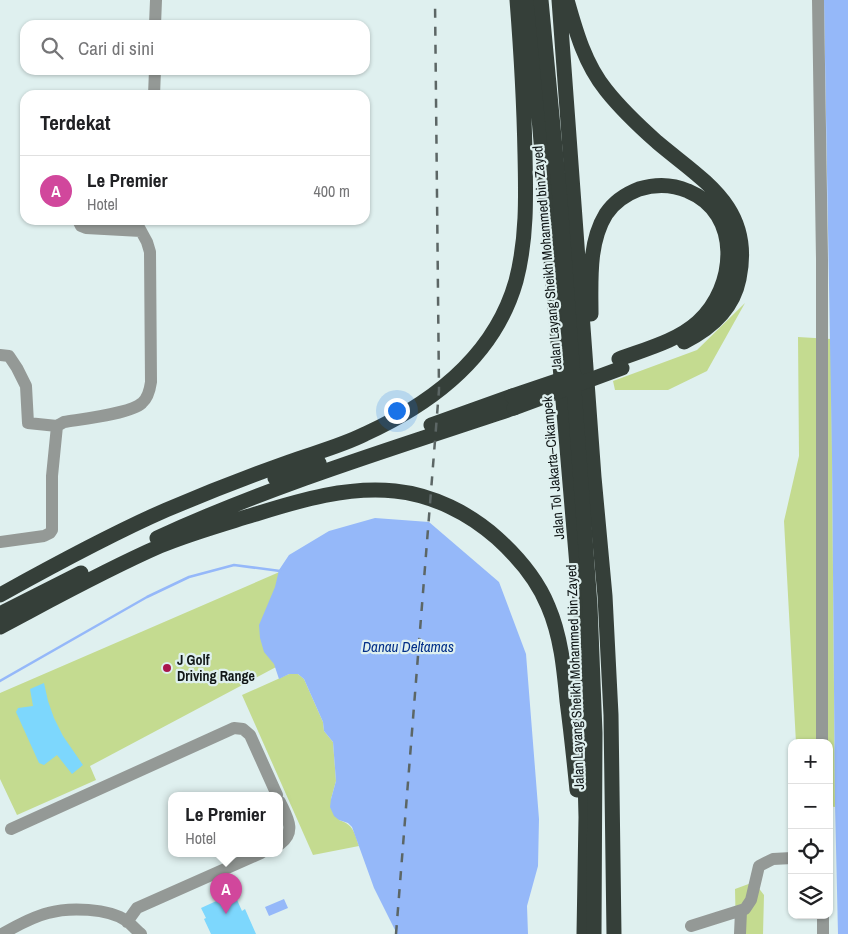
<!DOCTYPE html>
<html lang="id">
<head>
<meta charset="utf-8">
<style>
	:root { --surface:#fff; --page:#f2f2f2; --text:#202124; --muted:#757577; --line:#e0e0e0; --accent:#b45309 }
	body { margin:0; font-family:"Archivo Narrow",sans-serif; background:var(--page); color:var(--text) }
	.controls { position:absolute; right:15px; bottom:15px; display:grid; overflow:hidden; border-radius:10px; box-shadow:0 1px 4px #0004 }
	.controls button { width:45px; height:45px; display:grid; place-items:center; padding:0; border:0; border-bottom:1px solid var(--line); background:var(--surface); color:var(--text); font:25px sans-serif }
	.you { position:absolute; left:396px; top:410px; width:18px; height:18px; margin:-12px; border:4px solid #fff; border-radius:50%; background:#1a73e8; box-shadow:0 0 0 8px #1a73e833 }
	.badge { display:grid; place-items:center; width:32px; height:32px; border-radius:50%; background:var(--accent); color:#fff; font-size:16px; font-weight:700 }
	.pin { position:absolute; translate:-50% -41px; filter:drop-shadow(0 1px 2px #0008) }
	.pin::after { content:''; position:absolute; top:26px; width:18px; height:15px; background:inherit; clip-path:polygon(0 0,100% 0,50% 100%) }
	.popup { position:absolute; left:168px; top:792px; width:115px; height:65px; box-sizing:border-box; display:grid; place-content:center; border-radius:10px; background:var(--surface); filter:drop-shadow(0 1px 4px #0005); font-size:16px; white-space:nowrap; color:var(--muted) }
	.popup b { font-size:19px; color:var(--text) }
	.popup::after { content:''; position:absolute; left:50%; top:100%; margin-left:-10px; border:10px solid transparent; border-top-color:var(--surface) }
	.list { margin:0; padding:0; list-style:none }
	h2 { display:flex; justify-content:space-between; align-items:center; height:65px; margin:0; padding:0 20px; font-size:21px }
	h2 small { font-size:16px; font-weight:400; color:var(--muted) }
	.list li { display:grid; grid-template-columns:32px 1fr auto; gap:15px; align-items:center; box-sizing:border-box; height:70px; padding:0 20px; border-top:1px solid var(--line) }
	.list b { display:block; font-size:19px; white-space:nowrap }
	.list p { margin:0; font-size:16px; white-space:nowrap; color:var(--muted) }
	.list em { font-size:16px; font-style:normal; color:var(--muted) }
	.icon { flex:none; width:28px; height:28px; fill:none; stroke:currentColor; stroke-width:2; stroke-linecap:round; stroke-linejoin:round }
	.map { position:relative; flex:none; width:848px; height:934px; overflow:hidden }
	.search { position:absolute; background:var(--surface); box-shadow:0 1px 4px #0004; left:20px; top:20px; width:350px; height:55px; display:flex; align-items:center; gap:12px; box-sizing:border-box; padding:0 18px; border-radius:15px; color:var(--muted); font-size:19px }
	.panel { position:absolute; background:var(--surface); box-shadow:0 1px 4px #0004; left:20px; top:90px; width:350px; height:135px; border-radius:15px }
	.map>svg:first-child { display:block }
</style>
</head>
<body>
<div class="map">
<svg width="848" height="934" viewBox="0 0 848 934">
	<rect width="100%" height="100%" fill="#dff0ef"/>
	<path fill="#c4db90" d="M745,303L707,371L668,390H615L613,381L697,350Z
		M798,337L831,339L835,807L829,806V743H796L784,521L799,456Z
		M291,567L323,642L90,766L96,780L17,815L0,779V693Z
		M289,674H298L304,679L323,722L324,731L333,742L336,781L331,799L339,820C354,825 354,832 359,846L313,855L242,695Z
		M754,882L764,895L763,934H736L735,889Z"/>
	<path fill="#95b8f9" d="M824,0H848V934H838L835,803L832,456Z
		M375,518L429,522L499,582L526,654L539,819L538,866L527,906L528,934H397L374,888L352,827L348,823L339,820L334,816L330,807L331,799L336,781L333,742L324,731L323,722L304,679L298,674H289L279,679L274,664L264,652L260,638L259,625L275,587L279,570L289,555L329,531Z
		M284,899L288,908L269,916L265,907Z"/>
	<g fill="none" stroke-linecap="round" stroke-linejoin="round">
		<path stroke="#95b8f9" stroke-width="2.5" d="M0,681L147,597L189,577L234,565L280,571"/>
	</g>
	<path fill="#7dd7fd" d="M44,683L48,701L54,718L63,736L83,765L72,774L57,755L44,765L39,763L16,712L18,708L33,706L30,689Z
		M234,893L242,911L245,909L256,934H211L204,919L206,918L201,908Z"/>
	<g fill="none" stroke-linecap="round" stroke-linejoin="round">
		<path stroke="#949996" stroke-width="12" d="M818,0L822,259V743
			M155,25L156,0
			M154,95L155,70
			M78,220L81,226L86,228L141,231
			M0,355L9,356L17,368L26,386L28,423L57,426
			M0,542L44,536L50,533L52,530V476L57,426L64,422C82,419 130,414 142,403C148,398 150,389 151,382L150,252L147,242L135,220
			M280,802C287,817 297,832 280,844
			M11,829L234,728L243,729L250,735L277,795
			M823,915V934
			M127,922L137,908L261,853
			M691,926L745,909L751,900L759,866L773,859L792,858
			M2,934C16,926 32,917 48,913C69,907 108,908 127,921C132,925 136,930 141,934
			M740,934L741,911"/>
		<path stroke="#353f39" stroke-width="15" d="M529,0L581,613L586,817L584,934
			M559,0L594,477L605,596L611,715L614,934
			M567,0C576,32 585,64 606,90C621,109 639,126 657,142C703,181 754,207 739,279C733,309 710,329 684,342
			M591,314C591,282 588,243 606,214C614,202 626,194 639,189C655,184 672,184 688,191C742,213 737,287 698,322C677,341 646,349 619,359
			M431,425L512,396
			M275,478L319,463
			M157,538C272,485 394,448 514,408
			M0,595C54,565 109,535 166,510C206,493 247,477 289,462C314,453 341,446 365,434C433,403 495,355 516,281C527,239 526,197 525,154C524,103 521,51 517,0
			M0,614L81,573
			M0,627C53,599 105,570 160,546C191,533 224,524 256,514C301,500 348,486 395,491C433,495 469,513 497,538C518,557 537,579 548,606C561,636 564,669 567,701C571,731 574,760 577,790"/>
		<path stroke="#5c6665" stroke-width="2.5" stroke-dasharray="9 9" stroke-linecap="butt" d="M396,934L439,390L435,0"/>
		<path stroke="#353f39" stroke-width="15" d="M541,0L560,200L590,605L595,733L594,934
			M512,396L574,375
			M514,408L622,368"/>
	</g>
	<circle fill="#a9164c" stroke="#dff0ef" stroke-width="2" cx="167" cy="668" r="5"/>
	<g text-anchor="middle" stroke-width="4.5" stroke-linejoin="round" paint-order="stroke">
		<g font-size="14" fill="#111717" stroke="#dff0ef">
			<text transform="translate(547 258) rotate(-95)" y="5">Jalan Layang Sheikh Mohammed bin Zayed</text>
			<text transform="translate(553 468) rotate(-95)" y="5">Jalan Tol Jakarta–Cikampek</text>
			<text transform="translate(575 677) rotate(-92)" y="5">Jalan Layang Sheikh Mohammed bin Zayed</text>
		</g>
		<g font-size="14" font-weight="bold" fill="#111717" stroke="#dff0ef" text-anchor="start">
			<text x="177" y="665">J Golf<tspan x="177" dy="16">Driving Range</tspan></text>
		</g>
		<g font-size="15" font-style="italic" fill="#022f88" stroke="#dff0ef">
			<text x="408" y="652">Danau Deltamas</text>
		</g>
	</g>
</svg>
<div class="controls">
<button>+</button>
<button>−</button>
<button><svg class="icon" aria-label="locate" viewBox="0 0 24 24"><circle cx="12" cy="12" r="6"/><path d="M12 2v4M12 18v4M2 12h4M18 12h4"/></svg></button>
<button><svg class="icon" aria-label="layers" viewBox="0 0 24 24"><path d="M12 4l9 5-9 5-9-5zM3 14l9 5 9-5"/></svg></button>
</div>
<div class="you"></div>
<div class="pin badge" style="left:226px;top:914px;background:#d1479c">A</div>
<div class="popup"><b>Le Premier</b>Hotel</div>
<div class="search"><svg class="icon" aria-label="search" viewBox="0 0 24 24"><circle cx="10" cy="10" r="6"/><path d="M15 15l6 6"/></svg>Cari di sini</div>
<section class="panel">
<h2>Terdekat<small></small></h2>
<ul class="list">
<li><span class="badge" style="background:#d1479c">A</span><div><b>Le Premier</b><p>Hotel</p></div><em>400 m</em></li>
</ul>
</section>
</div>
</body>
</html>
